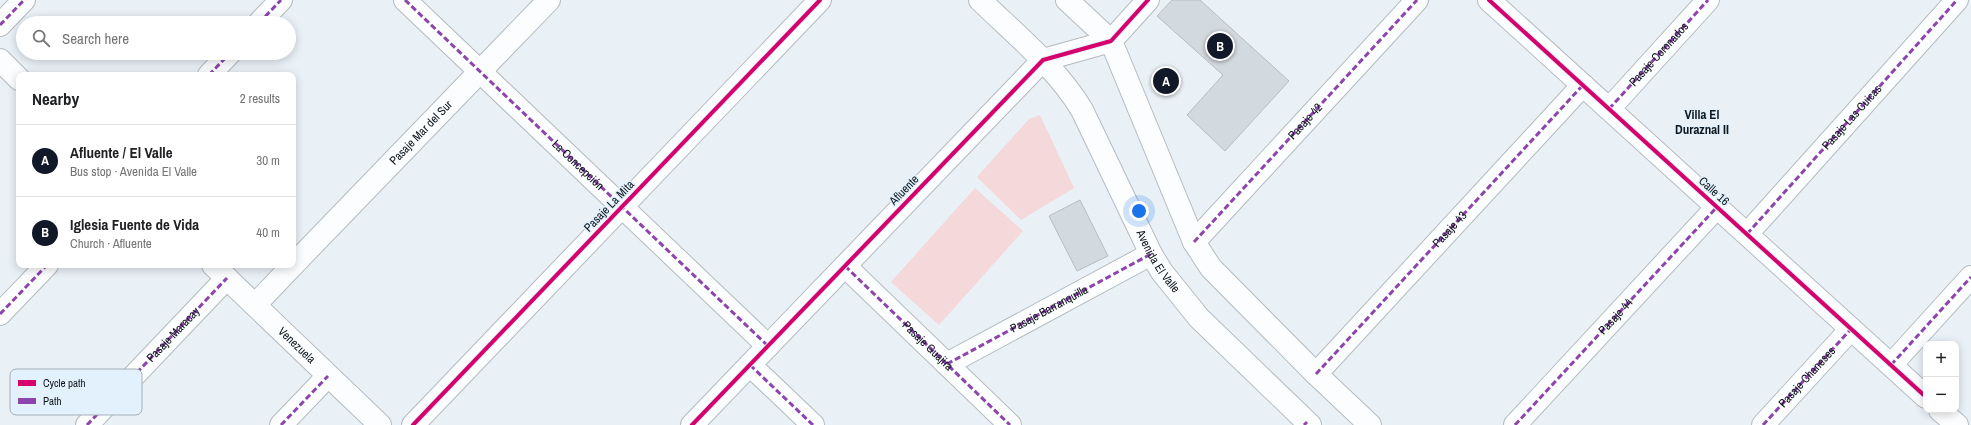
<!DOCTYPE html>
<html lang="en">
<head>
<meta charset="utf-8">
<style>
	:root { --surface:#fff; --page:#f6f6f6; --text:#202124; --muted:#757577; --line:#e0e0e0; --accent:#111827 }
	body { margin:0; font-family:"Archivo Narrow",sans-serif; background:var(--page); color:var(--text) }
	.controls { position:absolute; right:12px; bottom:12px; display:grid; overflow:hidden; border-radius:8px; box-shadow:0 2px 10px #0003 }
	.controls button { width:36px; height:36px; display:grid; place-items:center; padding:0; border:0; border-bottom:1px solid var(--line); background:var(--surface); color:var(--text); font:20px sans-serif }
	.you { position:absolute; left:1139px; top:211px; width:14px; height:14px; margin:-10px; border:3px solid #fff; border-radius:50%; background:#1a73e8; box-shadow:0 0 0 6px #1a73e833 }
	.badge { display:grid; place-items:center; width:26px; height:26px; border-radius:50%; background:var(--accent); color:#fff; font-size:13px; font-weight:700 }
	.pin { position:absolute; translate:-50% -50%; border:2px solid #fff; box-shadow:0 1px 4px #0006 }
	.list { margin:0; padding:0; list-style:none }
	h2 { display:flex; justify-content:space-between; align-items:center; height:52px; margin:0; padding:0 16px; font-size:17px }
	h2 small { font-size:13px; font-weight:400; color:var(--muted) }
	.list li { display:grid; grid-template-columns:26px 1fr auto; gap:12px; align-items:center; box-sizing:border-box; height:72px; padding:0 16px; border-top:1px solid var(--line) }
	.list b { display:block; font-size:15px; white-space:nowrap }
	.list p { margin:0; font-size:13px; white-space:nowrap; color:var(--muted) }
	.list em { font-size:13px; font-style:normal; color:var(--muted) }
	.icon { flex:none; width:22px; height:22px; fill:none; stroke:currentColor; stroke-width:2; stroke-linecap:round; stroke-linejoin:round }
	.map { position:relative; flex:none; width:1971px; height:425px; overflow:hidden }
	.search { position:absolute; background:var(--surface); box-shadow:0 2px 10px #0003; left:16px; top:16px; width:280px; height:44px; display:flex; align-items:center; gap:10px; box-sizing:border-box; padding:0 14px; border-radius:22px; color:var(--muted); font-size:15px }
	.panel { position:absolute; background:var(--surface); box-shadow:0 2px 10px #0003; left:16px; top:72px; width:280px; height:196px; border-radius:8px }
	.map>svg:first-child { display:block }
</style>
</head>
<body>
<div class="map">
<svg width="1971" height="425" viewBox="0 0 1971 425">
	<rect width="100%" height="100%" fill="#e9f0f6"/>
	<path fill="#f4d8da" d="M1040,115L1074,188L1021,220L977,177L1029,119Z
		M975,188L1023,231L939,325L891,282Z"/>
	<path fill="#d2d9df" stroke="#b6bdc3" d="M1172,0H1200L1289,81L1225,151L1187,115L1223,75L1157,16Z
		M1080,200L1108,256L1077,271L1049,216Z"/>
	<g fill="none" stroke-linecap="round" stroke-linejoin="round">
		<g stroke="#b4bbc1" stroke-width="24">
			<g id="minor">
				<path id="s1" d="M405,0L768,346"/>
				<path id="s2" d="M980,0C1016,35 1056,67 1082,110L1151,254L1162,272L1199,318L1310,425"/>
				<path d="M1067,0L1111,41L1194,242L1211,268L1316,374L1370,425"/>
				<path d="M1489,0L1926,397"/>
				<path d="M259,23L281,0"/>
				<path d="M0,25L24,0"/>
				<path d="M0,60L19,79"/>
				<path d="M209,75L230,53"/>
				<path d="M1609,109L1708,0"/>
				<path id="s3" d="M1747,234L1957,0"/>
				<path d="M1194,242L1417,0"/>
				<path id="s4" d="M213,265L380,425"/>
				<path id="s5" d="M293,265L549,0"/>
				<path d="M845,266L1010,425"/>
				<path d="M255,305L293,265"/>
				<path d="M0,314L47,265"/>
				<path d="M947,364L1151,254"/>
				<path d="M750,365L813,425"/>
				<path d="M1891,365L1971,277"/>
				<path id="s6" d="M1316,374L1583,85"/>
				<path d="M1940,410L1957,425"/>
				<path id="s7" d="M87,425L227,278"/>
				<path d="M281,425L328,376"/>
				<path d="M413,425L820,0"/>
				<path d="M692,425L1043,60L1111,41L1148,0"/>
				<path d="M1515,425L1717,207"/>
				<path id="s8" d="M1763,425L1851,329"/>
			</g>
		</g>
		<use href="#minor" stroke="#fcfdfe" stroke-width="22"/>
		<g stroke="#8e44ad" stroke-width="3" stroke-dasharray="6 3" stroke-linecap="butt">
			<path d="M405,0L768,346"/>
			<path d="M259,23L281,0"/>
			<path d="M0,25L24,0"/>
			<path d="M209,75L230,53"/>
			<path id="s9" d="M1609,109L1708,0"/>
			<path d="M1747,234L1957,0"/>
			<path id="s10" d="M1194,242L1417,0"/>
			<path id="s11" d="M845,266L1010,425"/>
			<path d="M0,314L47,265"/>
			<path id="s12" d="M947,364L1151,254"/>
			<path d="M750,365L813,425"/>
			<path d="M1891,365L1971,277"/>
			<path d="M1316,374L1583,85"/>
			<path d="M87,425L227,278"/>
			<path d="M281,425L328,376"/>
			<path d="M1304,425L1307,422"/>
			<path id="s13" d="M1515,425L1717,207"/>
			<path d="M1763,425L1851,329"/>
		</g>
		<g stroke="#e3f1fc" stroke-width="6">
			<path id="cycleway" d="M1489,0L1926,397
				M413,425L820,0
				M692,425L1043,60L1111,41L1148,0"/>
		</g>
		<use href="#cycleway" stroke="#d6006c" stroke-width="4"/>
	</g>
	<g text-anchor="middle" stroke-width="3.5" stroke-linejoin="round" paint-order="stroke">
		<g font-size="12" fill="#0f171d" stroke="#e3f1fc">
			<text dy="4" stroke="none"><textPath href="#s9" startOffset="74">Pasaje Coronados</textPath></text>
			<text dy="4" stroke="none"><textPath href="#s3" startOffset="157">Pasaje Las Cuicas</textPath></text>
			<text dy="4" stroke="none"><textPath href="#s10" startOffset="164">Pasaje 42</textPath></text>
			<text dy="4" stroke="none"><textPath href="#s5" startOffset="184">Pasaje Mar del Sur</textPath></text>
			<text dy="4" stroke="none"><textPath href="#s1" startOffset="239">La Concepción</textPath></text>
			<text transform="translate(904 190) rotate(-46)" y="4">Afluente</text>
			<text transform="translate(1714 191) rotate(42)" y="4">Calle 16</text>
			<text transform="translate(609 206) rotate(-46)" y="4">Pasaje La Mita</text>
			<text dy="4" stroke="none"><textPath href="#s6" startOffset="197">Pasaje 43</textPath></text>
			<text dy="4" stroke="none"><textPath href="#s2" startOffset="320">Avenida El Valle</textPath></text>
			<text dy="4" stroke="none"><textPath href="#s12" startOffset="116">Pasaje Barranquilla</textPath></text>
			<text dy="4" stroke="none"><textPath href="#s13" startOffset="148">Pasaje 44</textPath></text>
			<text dy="4" stroke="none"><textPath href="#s7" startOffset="125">Pasaje Maracay</textPath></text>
			<text dy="4" stroke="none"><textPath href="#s4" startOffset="116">Venezuela</textPath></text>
			<text dy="4" stroke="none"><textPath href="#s11" startOffset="115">Pasaje Guajira</textPath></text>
			<text dy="4" stroke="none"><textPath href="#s8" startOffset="65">Pasaje Chaneses</textPath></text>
		</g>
		<g font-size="13" font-weight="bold" fill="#0f171d" stroke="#e3f1fc">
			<text x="1702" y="119">Villa El<tspan x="1702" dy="15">Duraznal II</tspan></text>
		</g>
	</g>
	<rect x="10" y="369" width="132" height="46" rx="6" fill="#e3f1fc" stroke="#a3b0b9" stroke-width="1"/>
	<rect x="18" y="380" width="18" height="6" fill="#d6006c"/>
	<rect x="18" y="398" width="18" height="6" fill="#8e44ad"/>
	<g font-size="11" fill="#0f171d">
		<text x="43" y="387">Cycle path</text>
		<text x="43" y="405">Path</text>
	</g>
</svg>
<div class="controls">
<button>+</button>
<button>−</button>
</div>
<div class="you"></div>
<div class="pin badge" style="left:1166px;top:81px">A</div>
<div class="pin badge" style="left:1220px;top:46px">B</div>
<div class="search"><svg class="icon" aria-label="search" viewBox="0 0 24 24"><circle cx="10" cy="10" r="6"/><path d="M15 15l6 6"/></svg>Search here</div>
<section class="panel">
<h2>Nearby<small>2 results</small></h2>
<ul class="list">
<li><span class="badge">A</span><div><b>Afluente / El Valle</b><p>Bus stop · Avenida El Valle</p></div><em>30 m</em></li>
<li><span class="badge">B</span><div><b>Iglesia Fuente de Vida</b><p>Church · Afluente</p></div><em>40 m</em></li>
</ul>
</section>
</div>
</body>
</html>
